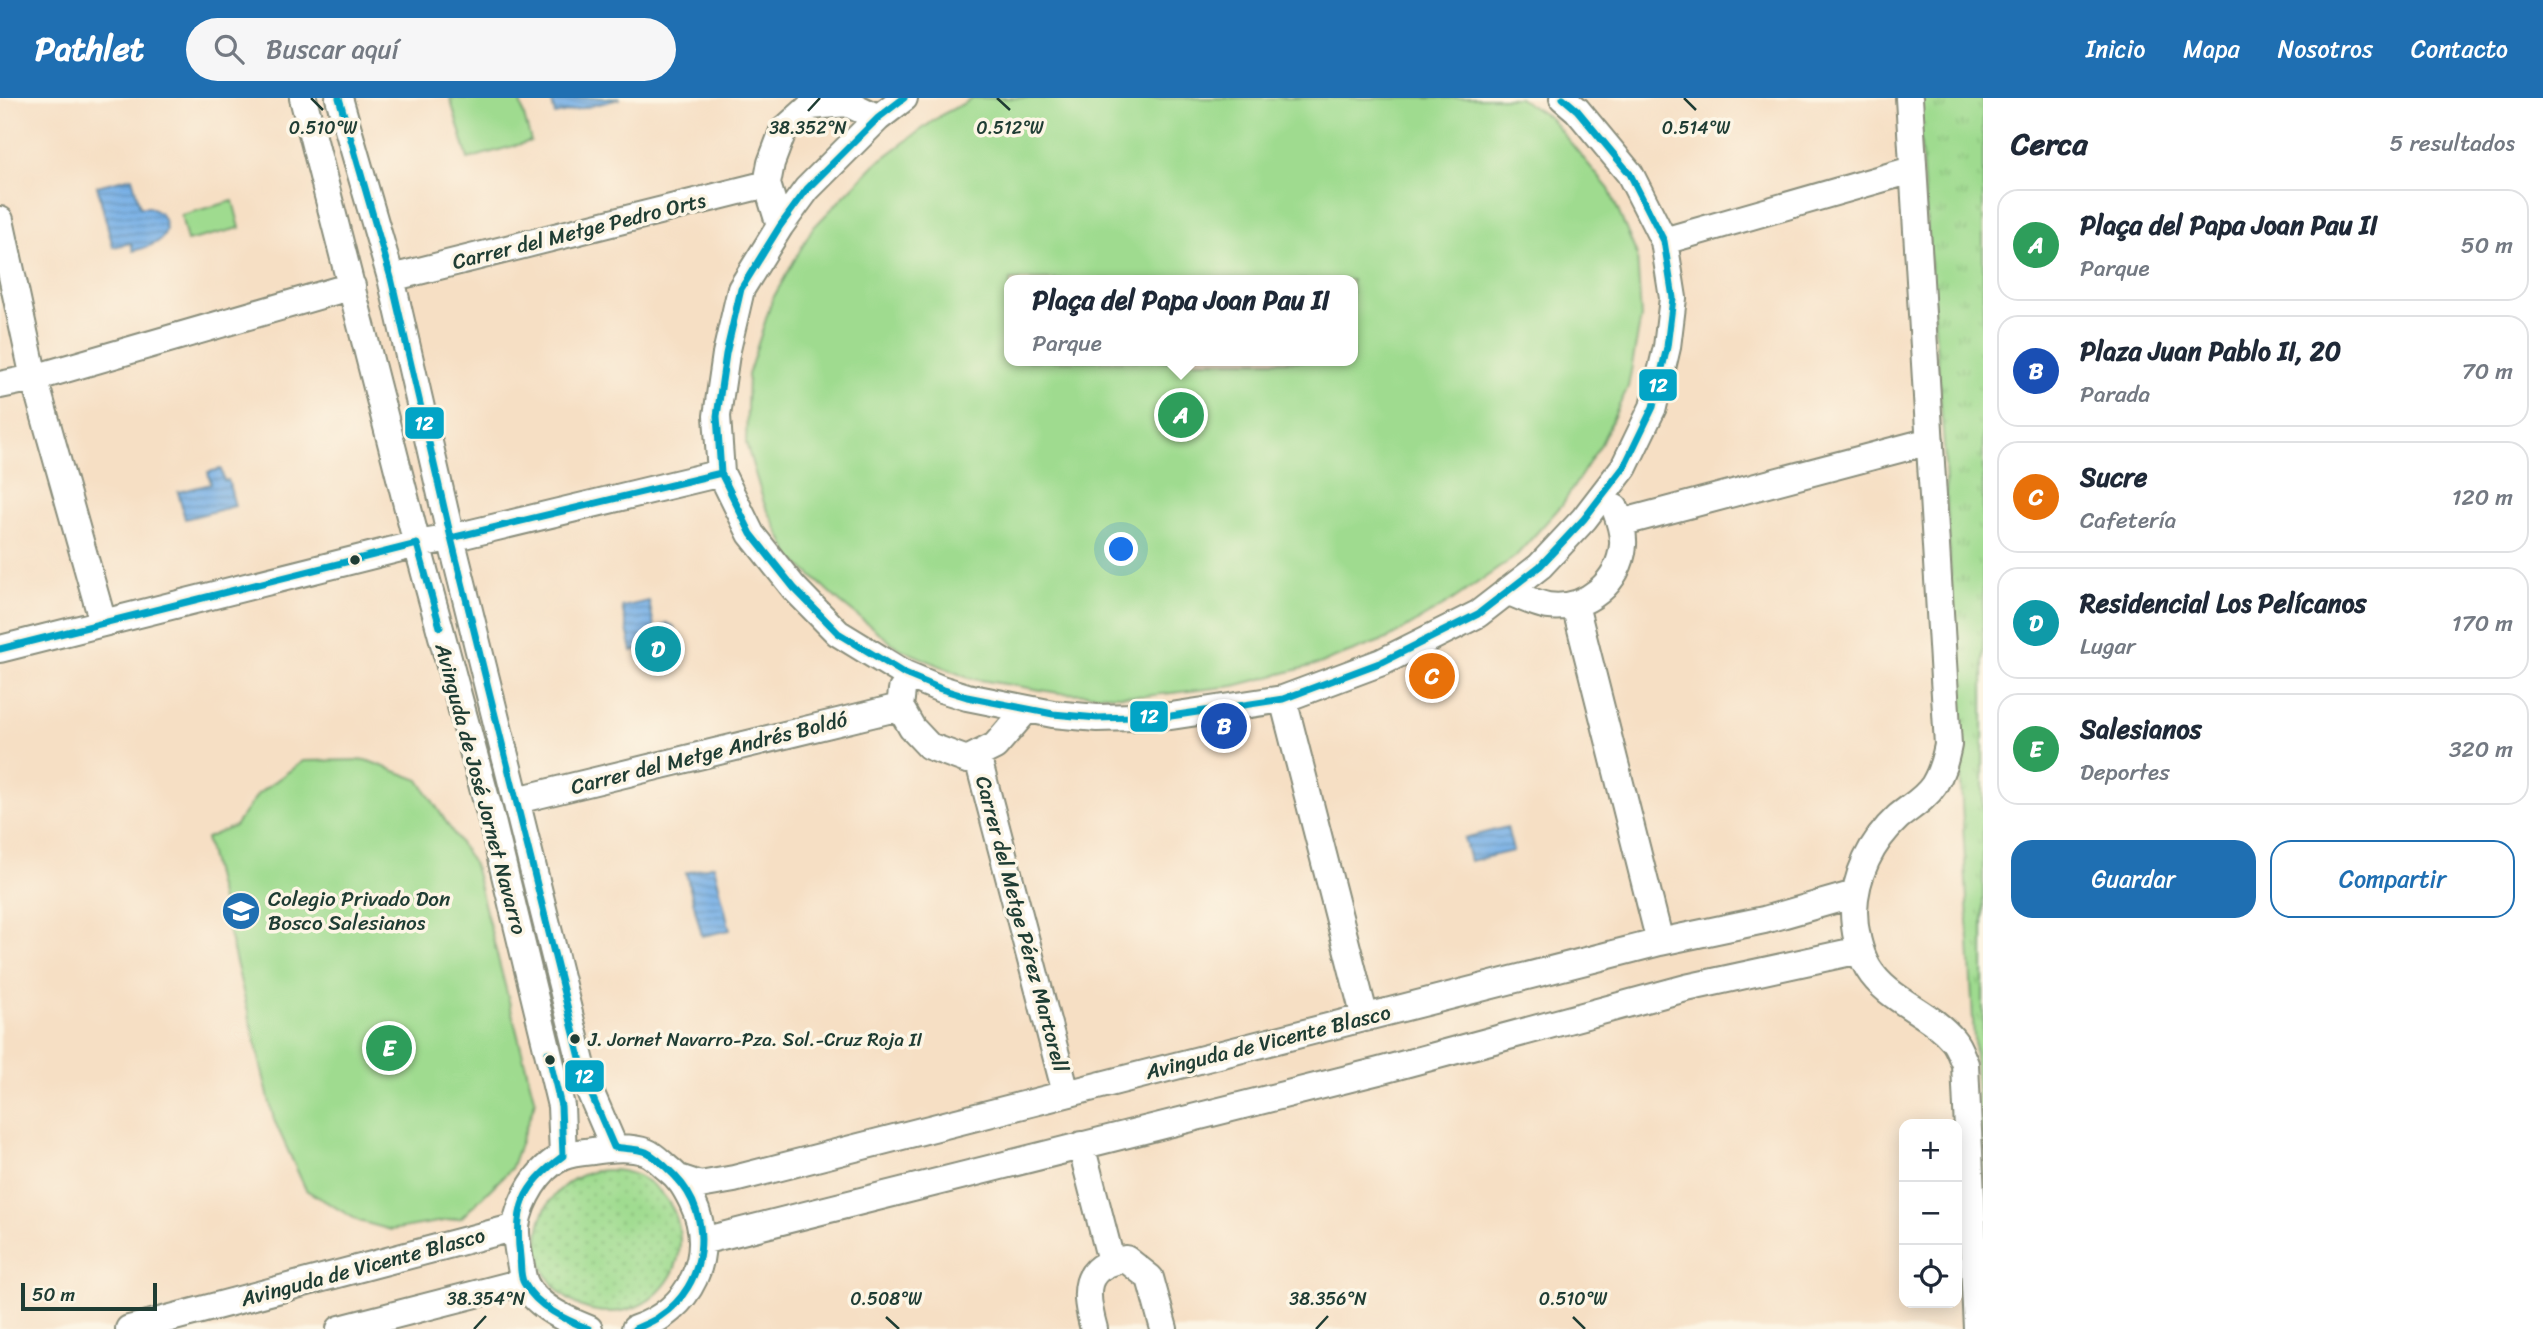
<!DOCTYPE html>
<html lang="es">
<head>
<meta charset="utf-8">
<style>
	:root { --surface:#fff; --page:#f6f6f7; --text:#1f2937; --muted:#747a83; --line:#e0e1e3; --accent:#1f6fb2 }
	body { margin:0; font-family:Sriracha,sans-serif; background:var(--page); color:var(--text) }
	.controls { position:absolute; right:21px; bottom:21px; display:grid; overflow:hidden; border-radius:14px; box-shadow:0 4px 18px #0003 }
	.controls button { width:63px; height:63px; display:grid; place-items:center; padding:0; border:0; border-bottom:2px solid var(--line); background:var(--surface); color:var(--text); font:35px sans-serif }
	.scale { position:absolute; left:21px; bottom:18px; width:136px; box-sizing:border-box; padding-left:7px; border:4px solid #1f3d34; border-top:0; font-size:19px; line-height:24px; white-space:nowrap; color:#1f3d34; -webkit-text-stroke:5px #fcf5e5; paint-order:stroke }
	.you { position:absolute; left:1122px; top:452px; width:24px; height:24px; margin:-18px; border:5px solid #fff; border-radius:50%; background:#1a73e8; box-shadow:0 0 0 10px #1a73e833 }
	.badge { display:grid; place-items:center; width:46px; height:46px; border-radius:50%; background:var(--accent); color:#fff; font-size:23px; font-weight:700 }
	.pin { position:absolute; translate:-50% -50%; border:4px solid #fff; box-shadow:0 2px 7px #0006 }
	.popup { position:absolute; left:1004px; top:177px; width:354px; height:91px; box-sizing:border-box; display:grid; place-content:center; border-radius:14px; background:var(--surface); filter:drop-shadow(0 2px 5px #0005); font-size:23px; white-space:nowrap; color:var(--muted) }
	.popup b { font-size:26px; color:var(--text) }
	.popup::after { content:''; position:absolute; left:50%; top:100%; margin-left:-14px; border:14px solid transparent; border-top-color:var(--surface) }
	.list { margin:0; padding:0; list-style:none }
	h2 { display:flex; justify-content:space-between; align-items:center; height:91px; margin:0; padding:0 28px; font-size:30px }
	h2 small { font-size:23px; font-weight:400; color:var(--muted) }
	.list li { display:grid; grid-template-columns:46px 1fr auto; gap:21px; align-items:center; box-sizing:border-box; height:112px; margin:0 14px 14px; padding:0 14px; border:2px solid var(--line); border-radius:21px }
	.list b { display:block; font-size:26px; white-space:nowrap }
	.list p { margin:0; font-size:23px; white-space:nowrap; color:var(--muted) }
	.list em { font-size:23px; font-style:normal; color:var(--muted) }
	.actions { display:flex; gap:14px; padding:21px 28px }
	.actions a { flex:1; padding:16px 0; border:2px solid var(--accent); border-radius:21px; text-align:center; font-size:24px; color:var(--accent) }
	.actions .main { background:var(--accent); color:#fff }
	.icon { flex:none; width:38px; height:38px; fill:none; stroke:currentColor; stroke-width:2; stroke-linecap:round; stroke-linejoin:round }
	.map { position:relative; flex:none; width:1983px; height:1231px; overflow:hidden }
	header { display:flex; align-items:center; gap:42px; box-sizing:border-box; height:98px; padding:0 35px; background:var(--accent); color:#fff }
	header strong { font-size:33px }
	nav { display:flex; gap:38px; margin-inline-start:auto; font-size:24px }
	.search { width:490px; height:63px; background:var(--page); display:flex; align-items:center; gap:18px; box-sizing:border-box; padding:0 24px; border-radius:38px; color:var(--muted); font-size:26px }
	main { display:flex }
	aside { flex:1; background:var(--surface) }
	.map>svg:first-child { display:block }
</style>
</head>
<body>
<header>
<strong>Pathlet</strong>
<div class="search"><svg class="icon" aria-label="search" viewBox="0 0 24 24"><circle cx="10" cy="10" r="6"/><path d="M15 15l6 6"/></svg>Buscar aquí</div>
<nav><a>Inicio</a><a>Mapa</a><a>Nosotros</a><a>Contacto</a></nav>
</header>
<main>
<div class="map">
<svg width="1983" height="1231" viewBox="0 0 1983 1231">
	<defs>
		<pattern id="grass-tufts" width="24" height="20" patternUnits="userSpaceOnUse" patternTransform="scale(1.75)"><rect width="24" height="20" fill="#9fdb8f"/><path d="M3 7l-1-3M5 7V3M7 7l1-3M15 17l-1-3M17 17v-4M19 17l1-3" fill="none" stroke="#88bd7c"/></pattern>
		<pattern id="garden-dots" width="8" height="8" patternUnits="userSpaceOnUse" patternTransform="scale(1.75)"><rect width="8" height="8" fill="#9fdb8f"/><path d="M2 2h.1M6 6h.1" fill="none" stroke="#88bd7c" stroke-width="1.8" stroke-linecap="round"/></pattern>
		<pattern id="water-rules" width="6" height="5" patternUnits="userSpaceOnUse" patternTransform="scale(1.75)"><rect width="6" height="5" fill="#76afe6"/><path d="M0 2.5h6" fill="none" stroke="#6090bb"/></pattern>
	</defs>
	<rect width="100%" height="100%" fill="#fcf5e5"/>
	<filter id="ink" filterUnits="userSpaceOnUse"><feTurbulence type="fractalNoise" baseFrequency=".0143" numOctaves="2"/><feDisplacementMap in="SourceGraphic" scale="14" xChannelSelector="R" yChannelSelector="G"/><feConvolveMatrix kernelMatrix="1 2 1 2 8 2 1 2 1" color-interpolation-filters="sRGB"/></filter>
	<filter id="wash" filterUnits="userSpaceOnUse"><feTurbulence type="fractalNoise" baseFrequency=".00686" numOctaves="4" result="noise"/><feDisplacementMap in="SourceGraphic" scale="28" xChannelSelector="R" yChannelSelector="G"/><feGaussianBlur stdDeviation="1.57" result="paint"/><feColorMatrix in="noise" values="0 0 0 0 0 0 0 0 0 0 0 0 0 0 0 0 0 1.4 0 .05"/><feComposite in="paint" operator="in"/></filter>
	<g filter="url(#wash)">
		<rect width="100%" height="100%" fill="#f6dfc4"/>
		<path fill="url(#grass-tufts)" stroke="#5f8c62" stroke-width="2" d="M1917,0H1983V1121L1944,348Z"/>
		<path fill="#9fdb8f" stroke="#5f8c62" stroke-width="2" fill-rule="evenodd" d="M450,0H519L531,43L468,61Z
			M974,0H1519L1550,20L1609,91L1637,157L1641,219L1628,289L1601,346L1562,407L1515,459L1448,505L1389,540L1319,566L1234,588L1145,598L1059,595L968,580L898,550L840,504L791,459L764,405L746,345L748,277L772,202L812,131L875,66L941,17ZM1352,182V263H1010V182Z
			M233,103L240,130L187,143L181,117Z
			M366,662L419,682L474,767L535,1004L511,1071L461,1120L391,1132L359,1123L306,1092L274,1022L206,740L235,728L258,696L303,663Z"/>
		<path fill="url(#garden-dots)" stroke="#5f8c62" stroke-width="2" d="M538 1143a71 71 0 1 1 142 0a71 71 0 1 1-142 0Z"/>
		<path fill="url(#water-rules)" stroke="#4a768d" stroke-width="2" d="M551,0H619V1L555,17Z
			M132,79L140,109H149L161,116C176,141 153,148 133,153L131,145L113,149L97,88Z
			M221,371L224,383L228,382L235,408L185,421L178,394L211,386L208,374Z
			M649,503L655,533L667,525L673,528L676,535L669,541L658,538L659,547L632,553L622,509Z
			M1507,729L1513,753L1470,763L1464,740Z
			M714,767L730,832L702,838L686,775Z"/>
	</g>
	<g filter="url(#ink)">
		<g fill="none" stroke-linecap="round" stroke-linejoin="round">
			<g stroke="#8a8e7c" stroke-width="30">
				<path id="minor" d="M303,0L417,446L492,723L561,1008L563,1058
					M339,0L391,180L451,440L586,984L614,1049
					M904,0L878,20L807,91L780,128L741,191L726,256L717,318L721,375L751,436L794,490L838,535L905,576L941,591L967,599L1053,616L1097,620L1171,618L1283,601L1382,564L1478,516L1540,468L1584,421L1624,369L1653,309L1667,249L1673,200L1664,143L1630,76L1577,12L1563,0
					M1909,0L1948,647C1945,662 1942,674 1934,687C1925,701 1910,709 1898,719C1871,744 1855,777 1854,813C1854,832 1859,854 1868,870C1888,903 1929,913 1953,942C1959,949 1961,958 1965,966L1977,1231
					M0,122L34,280L103,525
					M780,128L767,86L771,65L783,33L811,8L847,5L878,20
					M1664,143L1912,72
					M391,180L767,86
					M0,287L34,280L352,188
					M1620,425L1930,343
					M1507,493C1520,498 1535,506 1548,508C1586,513 1620,484 1623,447C1624,434 1619,421 1615,410
					M1575,507L1660,844
					M0,551L417,446L451,440L721,375
					M902,592L900,609L912,630L929,648L967,662L995,648L1027,611
					M1283,601L1365,920
					M977,657L1066,995
					M517,702L900,609
					M1081,1047L1111,1163
					M682,1081L700,1087L734,1081L1660,844L1764,822L1855,796
					M702,1143L1379,973L1686,890L1860,852
					M129,1231L516,1129
					M340,1231L523,1184
					M589,1231C564,1221 526,1204 522,1175C520,1161 515,1142 516,1128C520,1102 538,1070 562,1059C571,1055 584,1054 593,1053C610,1050 630,1048 646,1054C654,1057 661,1065 667,1070C680,1080 685,1089 692,1103C718,1157 690,1213 635,1231
					M1094,1231C1084,1195 1081,1167 1126,1161L1150,1180L1164,1231"/>
			</g>
			<use href="#minor" stroke="#fff" stroke-width="26"/>
			<g stroke="#fcf5e5" stroke-width="12">
				<path id="bus-1" d="M339,0L391,180L451,440L586,984L614,1049C625,1051 636,1050 646,1054C657,1059 667,1070 675,1078C715,1119 708,1187 659,1219C652,1224 643,1227 635,1231
					M904,0L878,20L807,91L780,128L741,191L726,256L717,318L721,375L751,436L794,490L838,535L905,576L941,591L967,599L1053,616L1097,620L1171,618L1283,601L1382,564L1478,516L1540,468L1584,421L1624,369L1653,309L1667,249L1673,200L1664,143L1630,76L1577,12L1563,0
					M451,440L721,375
					M0,551L417,446L440,529
					M548,955L561,1008L563,1058C522,1088 514,1110 520,1159C521,1167 520,1179 524,1185C537,1209 566,1222 589,1231"/>
			</g>
			<use href="#bus-1" stroke="#02a4c6" stroke-width="7"/>
		</g>
	</g>
	<path fill="none" stroke="#1f3d34" stroke-width="2.5" d="M311,0L323,12M997,0L1010,12M1684,0L1696,12M808,13L820,0M886,1219L899,1231M1573,1219L1585,1231M474,1231L486,1218M1316,1231L1328,1218"/>
	<defs>
		<g id="school-disc" transform="scale(2.0125)"><circle r="9.5" fill="#1f6fb2" stroke="#fcf5e5"/><path d="M0-5L7-2L0 1L-7-2ZM-4 1L0 2.5L4 1V4Q0 6-4 4Z" fill="#fff"/></g>
	</defs>
	<g fill-rule="evenodd">
		<use href="#school-disc" x="241" y="813"/>
	</g>
	<g fill="#1f3d34" stroke="#fcf5e5" stroke-width="2.5">
		<circle cx="355" cy="462" r="6"/>
		<circle cx="575" cy="941" r="6"/>
		<circle cx="550" cy="962" r="6"/>
	</g>
	<g text-anchor="middle" stroke-width="7" stroke-linejoin="round" paint-order="stroke">
		<g font-size="19" fill="#1f3d34" stroke="#fcf5e5" text-anchor="start">
			<text x="588" y="948">J. Jornet Navarro-Pza. Sol.-Cruz Roja II</text>
		</g>
		<g font-size="21" fill="#1f3d34" stroke="#fcf5e5">
			<text transform="translate(579 133) rotate(-14)" y="7">Carrer del Metge Pedro Orts</text>
			<text transform="translate(709 655) rotate(-14)" y="7">Carrer del Metge Andrés Boldó</text>
			<text transform="translate(481 691) rotate(75)" y="7">Avinguda de José Jornet Navarro</text>
			<text transform="translate(1022 826) rotate(75)" y="7">Carrer del Metge Pérez Martorell</text>
			<text transform="translate(1268 944) rotate(-14)" y="7">Avinguda de Vicente Blasco</text>
			<text transform="translate(363 1169) rotate(-15)" y="7">Avinguda de Vicente Blasco</text>
		</g>
		<g font-size="21" fill="#1f3d34" stroke="#fcf5e5" text-anchor="start">
			<text x="268" y="808">Colegio Privado Don<tspan x="268" dy="24">Bosco Salesianos</tspan></text>
		</g>
	</g>
	<g font-size="18" text-anchor="middle" fill="#1f3d34" stroke="#fcf5e5" stroke-width="7" stroke-linejoin="round" paint-order="stroke">
		<text x="1010" y="36">0.512°W</text>
		<text x="323" y="36">0.510°W</text>
		<text x="1696" y="36">0.514°W</text>
		<text x="808" y="36">38.352°N</text>
		<text x="486" y="1207">38.354°N</text>
		<text x="1328" y="1207">38.356°N</text>
		<text x="886" y="1207">0.508°W</text>
		<text x="1573" y="1207">0.510°W</text>
	</g>
	<g stroke="#fcf5e5" stroke-width="2.5">
		<rect x="1638" y="270" width="40" height="34" rx="7" fill="#02a4c6"/>
		<rect x="404" y="308" width="41" height="34" rx="7" fill="#02a4c6"/>
		<rect x="1129" y="602" width="40" height="33" rx="7" fill="#02a4c6"/>
		<rect x="564" y="961" width="41" height="34" rx="7" fill="#02a4c6"/>
	</g>
	<g font-size="19" text-anchor="middle" font-weight="bold" fill="#fff">
		<text x="1658" y="294">12</text>
		<text x="424" y="332">12</text>
		<text x="1149" y="625">12</text>
		<text x="584" y="985">12</text>
	</g>
</svg>
<div class="controls">
<button>+</button>
<button>−</button>
<button><svg class="icon" aria-label="locate" viewBox="0 0 24 24"><circle cx="12" cy="12" r="6"/><path d="M12 2v4M12 18v4M2 12h4M18 12h4"/></svg></button>
</div>
<div class="scale">50 m</div>
<div class="you"></div>
<div class="pin badge" style="left:1181px;top:317px;background:#2e9e5b">A</div>
<div class="popup"><b>Plaça del Papa Joan Pau II</b>Parque</div>
<div class="pin badge" style="left:1224px;top:628px;background:#1a4fb4">B</div>
<div class="pin badge" style="left:1432px;top:578px;background:#e8710a">C</div>
<div class="pin badge" style="left:658px;top:551px;background:#0f9aa8">D</div>
<div class="pin badge" style="left:389px;top:950px;background:#2e9e5b">E</div>
</div>
<aside>
<h2>Cerca<small>5 resultados</small></h2>
<ul class="list">
<li><span class="badge" style="background:#2e9e5b">A</span><div><b>Plaça del Papa Joan Pau II</b><p>Parque</p></div><em>50 m</em></li>
<li><span class="badge" style="background:#1a4fb4">B</span><div><b>Plaza Juan Pablo II, 20</b><p>Parada</p></div><em>70 m</em></li>
<li><span class="badge" style="background:#e8710a">C</span><div><b>Sucre</b><p>Cafetería</p></div><em>120 m</em></li>
<li><span class="badge" style="background:#0f9aa8">D</span><div><b>Residencial Los Pelícanos</b><p>Lugar</p></div><em>170 m</em></li>
<li><span class="badge" style="background:#2e9e5b">E</span><div><b>Salesianos</b><p>Deportes</p></div><em>320 m</em></li>
</ul>
<div class="actions"><a class="main">Guardar</a><a>Compartir</a></div>
</aside>
</main>
</body>
</html>
